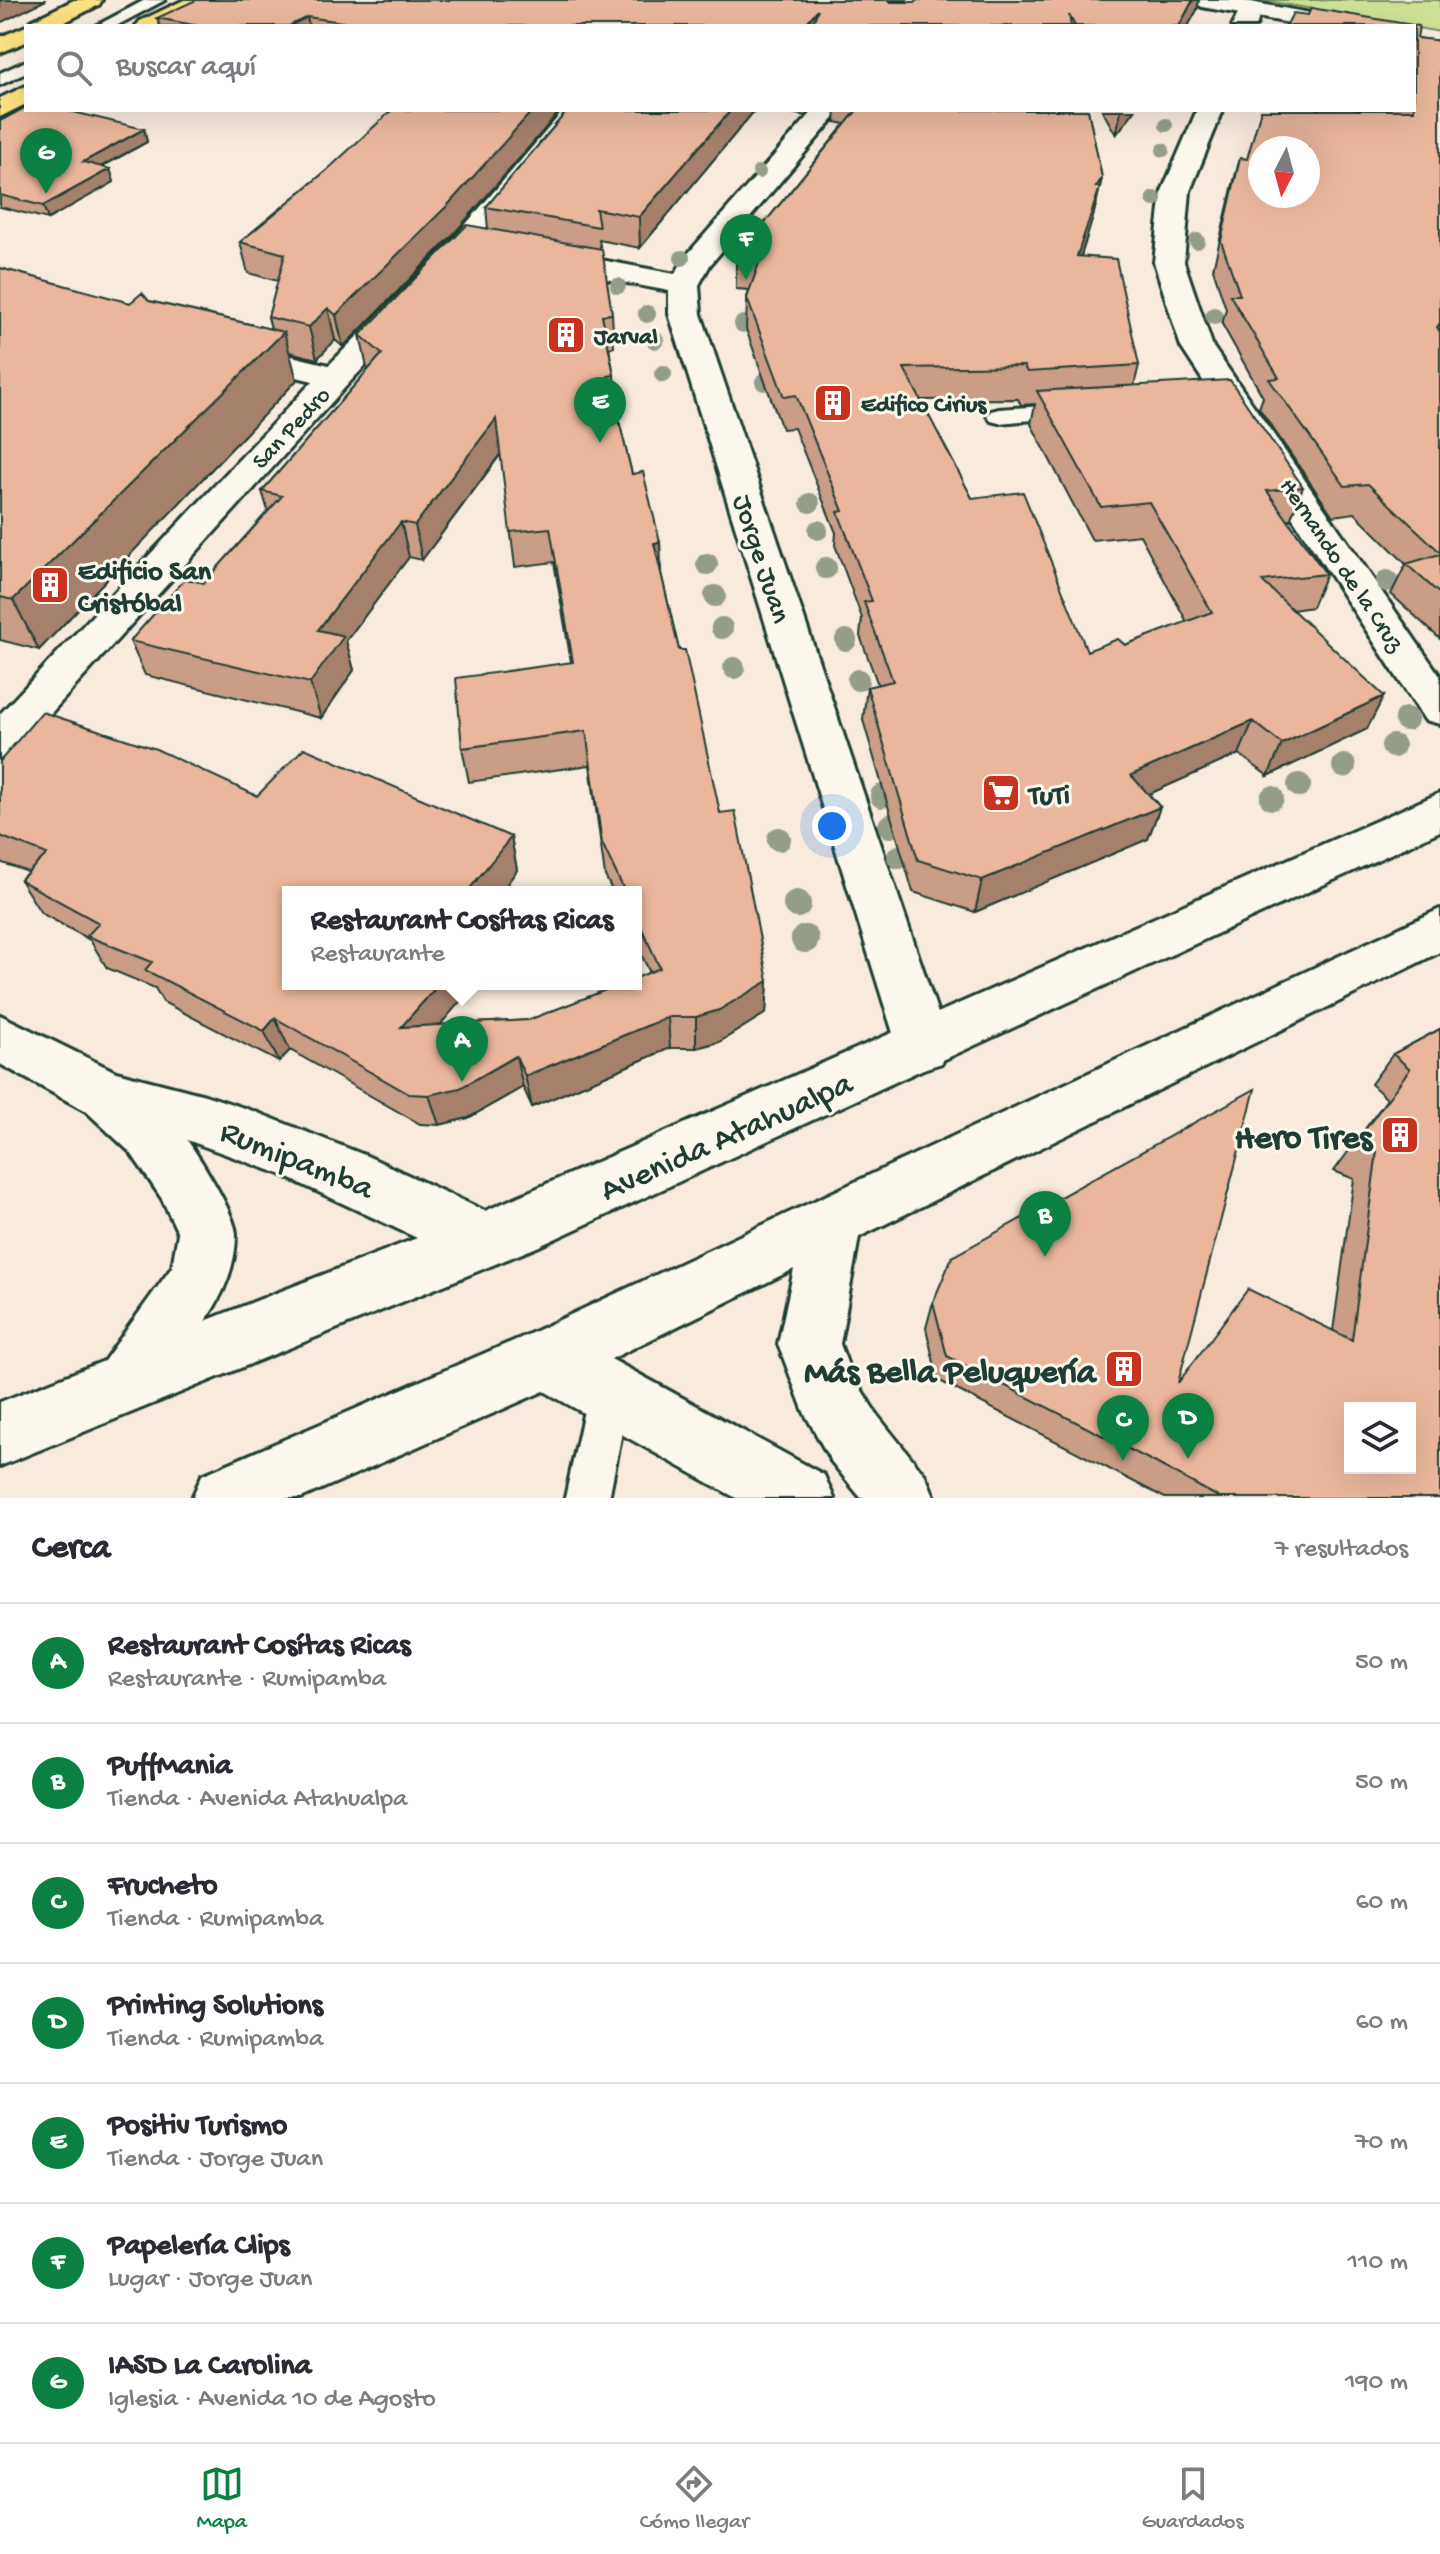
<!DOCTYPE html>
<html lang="es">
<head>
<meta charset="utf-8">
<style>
	:root { --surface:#fff; --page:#f7f7f7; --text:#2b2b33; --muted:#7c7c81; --line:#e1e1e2; --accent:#0b8043 }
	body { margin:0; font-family:"Gochi Hand",sans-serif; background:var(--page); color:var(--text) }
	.controls { position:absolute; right:24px; bottom:24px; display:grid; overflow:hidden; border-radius:0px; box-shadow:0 8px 32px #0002 }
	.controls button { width:72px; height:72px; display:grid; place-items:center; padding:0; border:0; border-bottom:2px solid var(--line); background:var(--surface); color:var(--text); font:40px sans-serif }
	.compass { position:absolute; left:1248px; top:136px; width:72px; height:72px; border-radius:50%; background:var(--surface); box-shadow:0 8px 32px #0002; rotate:186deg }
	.you { position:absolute; left:832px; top:826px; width:28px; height:28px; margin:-20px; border:6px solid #fff; border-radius:50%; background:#1a73e8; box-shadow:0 0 0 12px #1a73e833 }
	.badge { display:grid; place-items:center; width:52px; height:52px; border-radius:50%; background:var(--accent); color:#fff; font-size:26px; font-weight:700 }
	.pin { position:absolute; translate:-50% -66px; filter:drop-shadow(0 2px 4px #0008) }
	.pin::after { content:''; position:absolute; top:42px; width:28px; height:24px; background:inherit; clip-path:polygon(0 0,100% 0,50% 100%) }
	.popup { position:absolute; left:282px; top:886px; width:360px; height:104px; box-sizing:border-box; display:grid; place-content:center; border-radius:0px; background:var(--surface); filter:drop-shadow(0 2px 6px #0005); font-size:26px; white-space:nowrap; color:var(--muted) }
	.popup b { font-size:30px; color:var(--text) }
	.popup::after { content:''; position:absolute; left:50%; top:100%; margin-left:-16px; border:16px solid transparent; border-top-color:var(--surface) }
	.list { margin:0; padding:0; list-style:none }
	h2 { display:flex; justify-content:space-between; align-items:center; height:104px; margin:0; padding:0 32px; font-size:34px }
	h2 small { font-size:26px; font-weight:400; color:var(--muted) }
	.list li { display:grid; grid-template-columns:52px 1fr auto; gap:24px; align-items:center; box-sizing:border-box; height:120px; padding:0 32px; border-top:2px solid var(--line) }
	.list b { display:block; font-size:30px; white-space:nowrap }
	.list p { margin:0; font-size:26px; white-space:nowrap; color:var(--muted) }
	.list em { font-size:26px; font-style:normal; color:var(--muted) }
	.icon { flex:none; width:44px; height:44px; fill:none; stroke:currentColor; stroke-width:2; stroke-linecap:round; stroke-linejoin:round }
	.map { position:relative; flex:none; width:1440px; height:1498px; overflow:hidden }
	.search { position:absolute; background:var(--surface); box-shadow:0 8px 32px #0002; left:24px; right:24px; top:24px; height:88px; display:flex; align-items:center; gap:20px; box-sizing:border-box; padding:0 28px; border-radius:0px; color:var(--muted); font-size:30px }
	.sheet { height:944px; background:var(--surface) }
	nav { display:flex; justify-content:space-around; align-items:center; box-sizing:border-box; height:112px; border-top:2px solid var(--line); background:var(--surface); font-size:22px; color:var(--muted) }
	nav a { display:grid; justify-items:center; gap:4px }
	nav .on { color:var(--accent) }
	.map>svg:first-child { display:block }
</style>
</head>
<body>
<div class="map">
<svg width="1440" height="1498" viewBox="0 0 1440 1498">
	<rect width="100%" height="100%" fill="#f8eadc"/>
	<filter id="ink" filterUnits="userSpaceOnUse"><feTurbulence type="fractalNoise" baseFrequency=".0125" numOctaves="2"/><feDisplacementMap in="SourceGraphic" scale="16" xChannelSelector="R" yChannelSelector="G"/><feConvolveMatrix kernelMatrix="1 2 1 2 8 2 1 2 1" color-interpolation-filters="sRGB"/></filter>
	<g filter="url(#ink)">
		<path fill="#cee094" stroke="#768e64" stroke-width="2" d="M1262,0H1440V32Z"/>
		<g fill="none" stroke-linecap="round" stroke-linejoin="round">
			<g stroke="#1f3d34" stroke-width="6">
				<path id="lane" d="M145,0H165L116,26H96Z
					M26,61V73L0,85V73Z
					M1072,404L1080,406L1084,411L1080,416L999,423L991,421L987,416L991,411L999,409Z
					M609,1371L624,1377L630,1392L609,1498H565L588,1392L594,1377Z"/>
			</g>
			<g stroke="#1f3d34" stroke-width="6">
				<path id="street" d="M1251,2L1259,4L1262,9L1256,26H1232L1243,4Z
					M564,110H591L474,250L348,384L15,753L0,758V714L313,381L223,359L218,352L223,345L234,342L329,365L454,238Z
					M814,110H841L710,265L699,285L701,314L949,1046L942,1063L923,1069L904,1063L897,1046L669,314V291L548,268L537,265L533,259L537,253L548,250L675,274L686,256Z
					M1197,110H1223L1190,191L1184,262L1213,347L1440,676V724L1425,720L1181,347L1154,262L1162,191Z"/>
			</g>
			<g stroke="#1f3d34" stroke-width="6">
				<path id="secondary" d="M1191,0H1239L1343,19L1351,21L1355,26H1306L1202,7Z
					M1440,793V831L537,1247L0,1466V1402L104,1361L172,1267L178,1233L162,1199L131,1153L86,1111L0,1064V1015L116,1072L205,1095L253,1111L367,1156L485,1211ZM187,1140L280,1174L417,1238L205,1321C223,1296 236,1266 236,1234C235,1214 200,1158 187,1140Z
					M1440,909V952L859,1237L840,1344L850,1371L877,1415L925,1475L935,1498H861L831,1461L804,1412L778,1344L794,1269L611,1359L824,1475L834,1498H736L544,1391L301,1498H192L202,1475L525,1336Z"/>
			</g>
			<g stroke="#1f3d34" stroke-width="6">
				<path id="primary" d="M74,0H102L99,5L57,26H27L31,21Z
					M184,0H213L210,5L166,26H136L140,21Z
					M26,26V42L0,53V37Z
					M26,86V104L0,117V98Z"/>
			</g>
			<use href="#lane" fill="#fbf7ec" fill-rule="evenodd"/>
			<use href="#street" fill="#fbf7ec" fill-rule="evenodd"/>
			<use href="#secondary" fill="#fbf7ec" fill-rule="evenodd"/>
			<use href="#primary" fill="#fde080" fill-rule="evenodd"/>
		</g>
		<g fill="#949d8a">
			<circle cx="1166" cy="125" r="7"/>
			<circle cx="1163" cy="150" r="7"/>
			<circle cx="759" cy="172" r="7"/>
			<circle cx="1154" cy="199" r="8"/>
			<circle cx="1197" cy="241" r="8"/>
			<circle cx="682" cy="258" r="8"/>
			<circle cx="618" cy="286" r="8"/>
			<circle cx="647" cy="314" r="9"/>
			<circle cx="1214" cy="316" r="9"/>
			<circle cx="743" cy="324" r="9"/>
			<circle cx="655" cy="340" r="9"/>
			<circle cx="663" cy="374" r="9"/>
			<circle cx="764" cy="382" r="9"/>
			<circle cx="810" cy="503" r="10"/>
			<circle cx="818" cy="530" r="10"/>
			<circle cx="707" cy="564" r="11"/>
			<circle cx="826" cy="568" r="11"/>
			<circle cx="1387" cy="581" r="11"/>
			<circle cx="715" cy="596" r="11"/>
			<circle cx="722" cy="628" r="11"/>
			<circle cx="846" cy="640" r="11"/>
			<circle cx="734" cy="668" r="11"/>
			<circle cx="858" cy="680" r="11"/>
			<circle cx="1406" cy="719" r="12"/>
			<circle cx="1393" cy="746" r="12"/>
			<circle cx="1344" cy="766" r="12"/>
			<circle cx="1299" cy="785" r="12"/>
			<circle cx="882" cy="796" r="12"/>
			<circle cx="1272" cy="798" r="12"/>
			<circle cx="890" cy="826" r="12"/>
			<circle cx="779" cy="839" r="12"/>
			<circle cx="899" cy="857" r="12"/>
			<circle cx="797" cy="904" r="14"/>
			<circle cx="805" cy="939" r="14"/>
		</g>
		<path fill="#c99d86" stroke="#1f3d34" stroke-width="2" fill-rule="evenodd" d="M905,2L1197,10L1188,26H160L157,18Z
			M1417,38L1440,41V639L1391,594L1406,564L1355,513L1333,516L1259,408L1263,397L1222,324L1226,309L1213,269L1233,184L1240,158L1247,159Z
			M568,110H755L640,248L599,240L612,314L614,347L609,348L614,375L616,409L632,474L660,542L661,573L679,650L720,813L768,981L766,1013L719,1042L696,1048H670L532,1107L523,1087L468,1118L439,1125L420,1124L290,1050L279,1062L163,1002L155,988L107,968L90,940L41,913L20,880L28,872L0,862V761L257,796L511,837L517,870L501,892H288L440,1025L529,1020L650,973L636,943V892H613L605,876L590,765L469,782L462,748L571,662L554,562L515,567L501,454L422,560L409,557L346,641L354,670L321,718L145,675L130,641L204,583L268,511L262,491L368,370L367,368L360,335L488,229L486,207Z
			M791,110H811L805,116L791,113Z
			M836,110H1088L1102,178L1093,217L1081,256L1139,365L1134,386L1303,487L1290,520H1288L1326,574L1312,607L1292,610L1367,729L1268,776L1239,754L1149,794L1160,807L1148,839L975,912L913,892L863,720L867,687L878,685L860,636L862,618L835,545L836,533L794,428L782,429L746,329L747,298L749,290L736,289V258L845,124L835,122ZM1018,399L1021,405L1035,404L1031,424L1092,540L1140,535L1187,622L1125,645L1087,651L972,498L920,400Z
			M1102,110H1135L1116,135Z
			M0,121L144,129L147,142L102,167L110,169L114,182L48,219L0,207Z
			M326,171L452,236L343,347L335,340L317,359L289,352L297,380L39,650L0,640V268L130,303L149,301L271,329L268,317L278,281L248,273L240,242Z
			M1440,1029V1498H1165L938,1380L926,1328L933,1302L1179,1381L1333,1331L1354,1179L1334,1171L1387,1099L1371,1084L1393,1054Z"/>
		<path fill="#a4806d" stroke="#1f3d34" stroke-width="2" d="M0,0H46L0,23Z
			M887,0H907L885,26Z
			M1193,0H1199L1197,10L1188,26H1179Z
			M818,9L817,26H804Z
			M307,17L309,26H289Z
			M533,110H561L452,236L343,347L336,315Z
			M731,110H755L640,248L639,217Z
			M1121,110H1135L1116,135Z
			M144,129L147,142L87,174L83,162Z
			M110,169L114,182L48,219L43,206Z
			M1102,178L1093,217L1071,287L1077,256L1096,187Z
			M328,308L335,340L317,359L309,327Z
			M284,332L297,380L39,650L13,600Z
			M496,419L501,453L422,560L415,525Z
			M401,522L409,557L346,641L354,670L321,718L310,683L318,630Z
			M660,542L661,577L654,543Z
			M1384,696L1367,729L1268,776L1282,744Z
			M1253,721L1239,754L1120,807L1131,775Z
			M1160,807L1148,839L975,912L982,880Z
			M511,837L517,870L501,892H467Z
			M768,981L766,1013L719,1042L696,1048V1017Z
			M439,984H475L412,1058L401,1027Z
			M668,1017L670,1048L532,1107L525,1076Z
			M275,1018L290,1050L279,1062L264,1031Z
			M516,1056L523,1087L468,1118L439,1125L429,1095Z"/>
		<path fill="#eab79c" stroke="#1f3d34" stroke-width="2" fill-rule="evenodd" d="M196,0H888L890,2H915L917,0H1193L1179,26H1075L1069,15L1071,26H812L818,9L804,26H371L307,17L289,26H199L157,18Z
			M1311,8L1419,26L1417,38L1440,41V323L1437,327L1440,332V552L1368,484L1345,486L1269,379L1279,378L1230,295H1240L1221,241L1240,158L1247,159L1261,110H1414V26H1286L1293,13L1308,15ZM1260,148H1308V196H1260Z
			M26,107V110H65L144,129L83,162L110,169L43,206L0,195V121Z
			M392,110H533L447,206L336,315L328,308L309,327L268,317L285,254L240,242L326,171Z
			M568,110H731L639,217L596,209L599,227L486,207Z
			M857,110H1088L1102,178L1096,187H1100L1077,256L1116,259L1139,365L1027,372L1024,366L904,368L972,498L1023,492L1087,651L1118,639L1125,645L1212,612L1149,502L1101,507L1037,391L1230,380L1303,487L1267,491L1326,574L1262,581L1384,696L1282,744L1253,721L1131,775L1160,807L982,880L918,860L867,687L893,681L864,602L872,601L838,512L843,511L796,395L784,397L747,298L760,260L736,258Z
			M467,225L602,249L612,314L602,315L614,375L608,376L632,474L643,472L660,542L654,543L679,650H685L720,813L735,811L768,981L719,1010L696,1017H668L525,1076L516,1056L460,1088L429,1095L409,1094L275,1018L264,1031L145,970L152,962L87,936L99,923L20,880L47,854L0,836V761L42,712L156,749L257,796L304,748L511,837L467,892H288V984H439L401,1027L529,1020L621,984H636V978L660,968L636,916V892H625L602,843L586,731L462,748L456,678L573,662L550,528L510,532L496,419L415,525L401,522L318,630L344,636L310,683L130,641L185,579L204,583L282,496L262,491L382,354L360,335Z
			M0,268L130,303L142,293L149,301L284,332L13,600L0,597Z
			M1440,554V594L1406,564Z
			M1440,1029V1498H1220L1156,1463L947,1356L933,1302L952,1257L1255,1089L1178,1383L1248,1289L1352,1340L1377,1151L1356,1142L1410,1069L1393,1054ZM1350,1408H1410V1468H1350Z"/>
	</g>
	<defs>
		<g id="building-square" transform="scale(2)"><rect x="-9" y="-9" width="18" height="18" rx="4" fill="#c8321e" stroke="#fbf7ec"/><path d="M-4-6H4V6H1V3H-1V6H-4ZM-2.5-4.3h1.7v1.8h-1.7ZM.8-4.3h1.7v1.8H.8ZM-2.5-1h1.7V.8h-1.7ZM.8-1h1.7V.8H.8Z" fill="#fff"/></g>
		<g id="supermarket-square" transform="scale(2)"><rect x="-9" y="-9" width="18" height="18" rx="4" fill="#c8321e" stroke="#fbf7ec"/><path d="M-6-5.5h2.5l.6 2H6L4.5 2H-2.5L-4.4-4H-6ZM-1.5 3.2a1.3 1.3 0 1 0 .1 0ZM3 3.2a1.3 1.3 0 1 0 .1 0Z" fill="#fff"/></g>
	</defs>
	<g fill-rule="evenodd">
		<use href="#building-square" x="566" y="335"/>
		<use href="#building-square" x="833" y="403"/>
		<use href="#building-square" x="50" y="585"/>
		<use href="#supermarket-square" x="1001" y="793"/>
		<use href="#building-square" x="1400" y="1135"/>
		<use href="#building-square" x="1124" y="1369"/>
	</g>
	<g text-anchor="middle" stroke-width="6" stroke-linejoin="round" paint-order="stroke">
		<g font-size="24" font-weight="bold" fill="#1f3d34" stroke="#fbf7ec" text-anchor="start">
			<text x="594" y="343">Jarval</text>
			<text x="861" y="411">Edifico Cirius</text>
		</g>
		<g font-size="24" fill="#1f3d34" stroke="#fbf7ec">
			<text transform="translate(290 427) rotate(-47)" y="8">San Pedro</text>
			<text transform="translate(1343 564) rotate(56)" y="8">Hernando de la Cruz</text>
		</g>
		<g font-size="28" fill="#1f3d34" stroke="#fbf7ec">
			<text transform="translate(764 558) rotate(72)" y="10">Jorge Juan</text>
		</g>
		<g font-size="28" font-weight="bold" fill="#1f3d34" stroke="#fbf7ec" text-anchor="start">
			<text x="78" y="579">Edificio San<tspan x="78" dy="32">Cristóbal</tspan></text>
			<text x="1029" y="803">TuTi</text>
		</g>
		<g font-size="34" fill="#1f3d34" stroke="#fbf7ec">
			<text transform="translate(725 1134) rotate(-24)" y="12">Avenida Atahualpa</text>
			<text transform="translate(298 1157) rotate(22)" y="12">Rumipamba</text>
		</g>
		<g font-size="34" font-weight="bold" fill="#1f3d34" stroke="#fbf7ec" text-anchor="end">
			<text x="1372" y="1147">Hero Tires</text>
			<text x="1096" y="1381">Más Bella Peluquería</text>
		</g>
	</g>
</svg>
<div class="controls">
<button><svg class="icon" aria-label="layers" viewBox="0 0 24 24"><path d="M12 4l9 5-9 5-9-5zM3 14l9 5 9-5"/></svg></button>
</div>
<svg class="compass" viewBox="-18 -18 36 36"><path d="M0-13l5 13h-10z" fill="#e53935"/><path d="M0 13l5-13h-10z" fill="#7c7c81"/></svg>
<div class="you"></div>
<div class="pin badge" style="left:462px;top:1082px">A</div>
<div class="popup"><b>Restaurant Cosítas Ricas</b>Restaurante</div>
<div class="pin badge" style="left:1045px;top:1257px">B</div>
<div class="pin badge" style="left:1123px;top:1461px">C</div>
<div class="pin badge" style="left:1188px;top:1459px">D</div>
<div class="pin badge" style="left:600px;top:443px">E</div>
<div class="pin badge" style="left:746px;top:280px">F</div>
<div class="pin badge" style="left:46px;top:194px">G</div>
<div class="search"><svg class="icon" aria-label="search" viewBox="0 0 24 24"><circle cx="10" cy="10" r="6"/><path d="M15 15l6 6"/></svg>Buscar aquí</div>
</div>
<section class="sheet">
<h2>Cerca<small>7 resultados</small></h2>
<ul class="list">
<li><span class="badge">A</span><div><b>Restaurant Cosítas Ricas</b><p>Restaurante · Rumipamba</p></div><em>50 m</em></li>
<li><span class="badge">B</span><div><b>PuffMania</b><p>Tienda · Avenida Atahualpa</p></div><em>50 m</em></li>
<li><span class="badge">C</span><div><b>Frucheto</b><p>Tienda · Rumipamba</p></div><em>60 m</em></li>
<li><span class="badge">D</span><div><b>Printing Solutions</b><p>Tienda · Rumipamba</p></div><em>60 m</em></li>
<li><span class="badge">E</span><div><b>Positiv Turismo</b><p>Tienda · Jorge Juan</p></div><em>70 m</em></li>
<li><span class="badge">F</span><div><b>Papelería Clips</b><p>Lugar · Jorge Juan</p></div><em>110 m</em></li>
<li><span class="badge">G</span><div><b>IASD La Carolina</b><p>Iglesia · Avenida 10 de Agosto</p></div><em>190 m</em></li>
</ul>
</section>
<nav>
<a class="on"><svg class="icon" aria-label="map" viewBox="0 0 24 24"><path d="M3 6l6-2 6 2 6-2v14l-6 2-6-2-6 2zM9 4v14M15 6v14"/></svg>Mapa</a>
<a><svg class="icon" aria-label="directions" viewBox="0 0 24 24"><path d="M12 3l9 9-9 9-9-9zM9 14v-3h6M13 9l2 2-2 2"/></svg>Cómo llegar</a>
<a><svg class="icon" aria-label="saved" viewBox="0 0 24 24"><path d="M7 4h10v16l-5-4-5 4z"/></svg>Guardados</a>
</nav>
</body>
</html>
